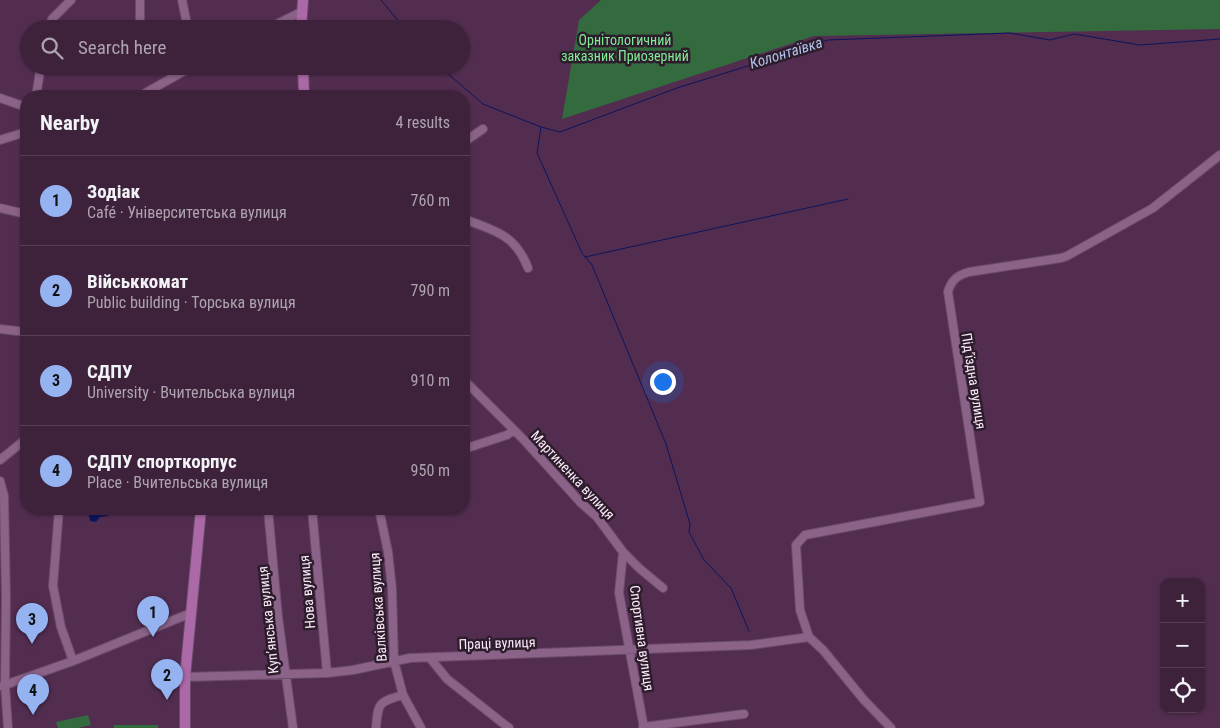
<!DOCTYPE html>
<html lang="en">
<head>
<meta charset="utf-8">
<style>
	:root { --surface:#3e223c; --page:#452a43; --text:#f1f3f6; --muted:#ada4af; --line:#573f56; --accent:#95b2f1 }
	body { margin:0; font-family:"Roboto Condensed",sans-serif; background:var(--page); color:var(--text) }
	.controls { position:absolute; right:15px; bottom:15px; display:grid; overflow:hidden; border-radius:10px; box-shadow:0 1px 4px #0004 }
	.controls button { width:45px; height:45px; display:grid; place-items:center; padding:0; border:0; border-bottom:1px solid var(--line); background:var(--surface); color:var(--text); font:25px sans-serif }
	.you { position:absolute; left:662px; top:381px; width:18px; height:18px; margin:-12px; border:4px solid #fff; border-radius:50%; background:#1a73e8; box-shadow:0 0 0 8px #1a73e833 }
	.badge { display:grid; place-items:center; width:32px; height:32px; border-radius:50%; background:var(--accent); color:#111; font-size:16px; font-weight:700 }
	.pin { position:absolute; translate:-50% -41px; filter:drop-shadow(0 1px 2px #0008) }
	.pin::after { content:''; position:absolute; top:26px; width:18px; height:15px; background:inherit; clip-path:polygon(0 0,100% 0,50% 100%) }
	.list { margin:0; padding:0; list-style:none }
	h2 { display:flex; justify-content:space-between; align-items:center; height:65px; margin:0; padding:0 20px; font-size:21px }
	h2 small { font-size:16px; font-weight:400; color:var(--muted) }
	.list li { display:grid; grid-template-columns:32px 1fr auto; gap:15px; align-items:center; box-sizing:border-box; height:90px; padding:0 20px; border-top:1px solid var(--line) }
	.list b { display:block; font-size:19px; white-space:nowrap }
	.list p { margin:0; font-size:16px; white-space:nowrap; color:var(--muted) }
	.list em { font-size:16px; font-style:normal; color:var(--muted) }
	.icon { flex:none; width:28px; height:28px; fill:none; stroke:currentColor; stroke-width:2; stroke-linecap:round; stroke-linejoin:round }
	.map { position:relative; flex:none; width:1220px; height:728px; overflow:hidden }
	.search { position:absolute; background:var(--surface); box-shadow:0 1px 4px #0004; left:20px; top:20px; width:450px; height:55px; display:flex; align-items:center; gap:12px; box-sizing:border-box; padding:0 18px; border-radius:28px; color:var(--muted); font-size:19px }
	.panel { position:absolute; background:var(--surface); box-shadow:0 1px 4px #0004; left:20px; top:90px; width:450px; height:425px; border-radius:20px }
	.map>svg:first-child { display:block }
</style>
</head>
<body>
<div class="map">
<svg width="1220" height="728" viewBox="0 0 1220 728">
	<rect width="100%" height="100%" fill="#522d50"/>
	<path fill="#336b3f" d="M601,0H1220V29L814,36L562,119L579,20Z
		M88,715L91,725L78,728H58L56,722Z
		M114,725H158V728H114Z"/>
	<path fill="#0c155d" d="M88,509H107L108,516L100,517L96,522L90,521Z"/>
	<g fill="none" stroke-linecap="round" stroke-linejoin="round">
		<path stroke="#0c155d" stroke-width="1" d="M381,0L405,29
			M439,66L483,104L541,127L560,132L677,88L796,51L828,40L1010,33L1050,40L1074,34L1140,45L1220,39
			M541,127L537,153L582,253L592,265L666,444L690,524L689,532L704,560L731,588L749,631
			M585,257L848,199"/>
		<g stroke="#694b68" stroke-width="10">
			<path id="minor" d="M140,0V29
				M182,0L188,29
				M48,29L52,19L71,0
				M267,29L301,12
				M36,96L41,66
				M140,96L193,66
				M0,98L26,107
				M0,140L26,132
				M464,142L483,129
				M0,208L26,214
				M464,219C495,231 515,234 528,268
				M0,329L26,332
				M464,380L523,439L581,503L597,517L623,552L639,568L663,588
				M464,449L507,435L514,430
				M0,460L26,439
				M0,481L4,496L6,598L5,685L8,728
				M59,509L53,586L61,627L73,661
				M268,509L278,617L293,728
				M312,509L327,673
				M379,509L388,552L392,589L394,661L403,695L421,728
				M623,552L619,593L644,728
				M430,658L447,679L509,728
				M185,677L327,673L353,670L410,658L751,645L809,637
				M2,686L73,661L191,613
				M643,727L744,714
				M376,728C378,703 378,702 403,695
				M891,728L864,700L823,650L809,637L800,610L796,545L805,535L980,502L948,292C951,280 958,275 969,272L1061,258L1067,256L1153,208L1220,155"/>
		</g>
		<g stroke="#694b68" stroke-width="12">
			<path id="major" d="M301,29L303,0
				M303,66L304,96
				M185,728V677L201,509"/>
		</g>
		<use href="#minor" stroke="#8b6288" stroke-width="8"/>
		<use href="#major" stroke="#ac69a8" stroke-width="10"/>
	</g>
	<g text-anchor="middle" stroke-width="5" stroke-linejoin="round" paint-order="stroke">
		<g font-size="14" fill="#80ec95" stroke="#2d1d2c">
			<text x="625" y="45">Орнiтологичний<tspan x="625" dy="16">заказник Приозерний</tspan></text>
		</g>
		<g font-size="14" fill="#fceafb" stroke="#2d1d2c">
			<text transform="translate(974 381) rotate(81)" y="5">Під’їздна вулиця</text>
			<text transform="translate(573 475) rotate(47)" y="5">Мартиненка вулиця</text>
			<text transform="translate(307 592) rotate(-95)" y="5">Нова вулиця</text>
			<text transform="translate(378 607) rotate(-94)" y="5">Валківська вулиця</text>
			<text transform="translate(268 620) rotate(-96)" y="5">Куп’янська вулиця</text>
			<text transform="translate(642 638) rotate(82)" y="5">Спортивна вулиця</text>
			<text transform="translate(497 643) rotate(-2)" y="5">Праці вулиця</text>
		</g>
		<g font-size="15" font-style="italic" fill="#b2c2ec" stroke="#2d1d2c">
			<text transform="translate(786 53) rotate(-17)" y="5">Колонтаївка</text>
		</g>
	</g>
</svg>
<div class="controls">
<button>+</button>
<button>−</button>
<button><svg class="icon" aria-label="locate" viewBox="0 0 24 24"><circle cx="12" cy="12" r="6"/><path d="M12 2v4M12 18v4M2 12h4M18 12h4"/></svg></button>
</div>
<div class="you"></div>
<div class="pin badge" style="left:153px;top:637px">1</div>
<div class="pin badge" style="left:167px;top:700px">2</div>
<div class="pin badge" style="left:32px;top:644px">3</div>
<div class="pin badge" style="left:33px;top:715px">4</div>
<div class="search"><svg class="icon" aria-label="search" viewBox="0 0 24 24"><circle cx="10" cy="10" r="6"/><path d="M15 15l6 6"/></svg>Search here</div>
<section class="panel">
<h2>Nearby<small>4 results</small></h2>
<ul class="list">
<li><span class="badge">1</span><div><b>Зодіак</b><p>Café · Університетська вулиця</p></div><em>760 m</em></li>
<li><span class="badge">2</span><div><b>Військкомат</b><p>Public building · Торська вулиця</p></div><em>790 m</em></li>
<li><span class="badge">3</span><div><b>СДПУ</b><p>University · Вчительська вулиця</p></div><em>910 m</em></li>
<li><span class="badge">4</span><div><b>СДПУ спорткорпус</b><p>Place · Вчительська вулиця</p></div><em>950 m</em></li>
</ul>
</section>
</div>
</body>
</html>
